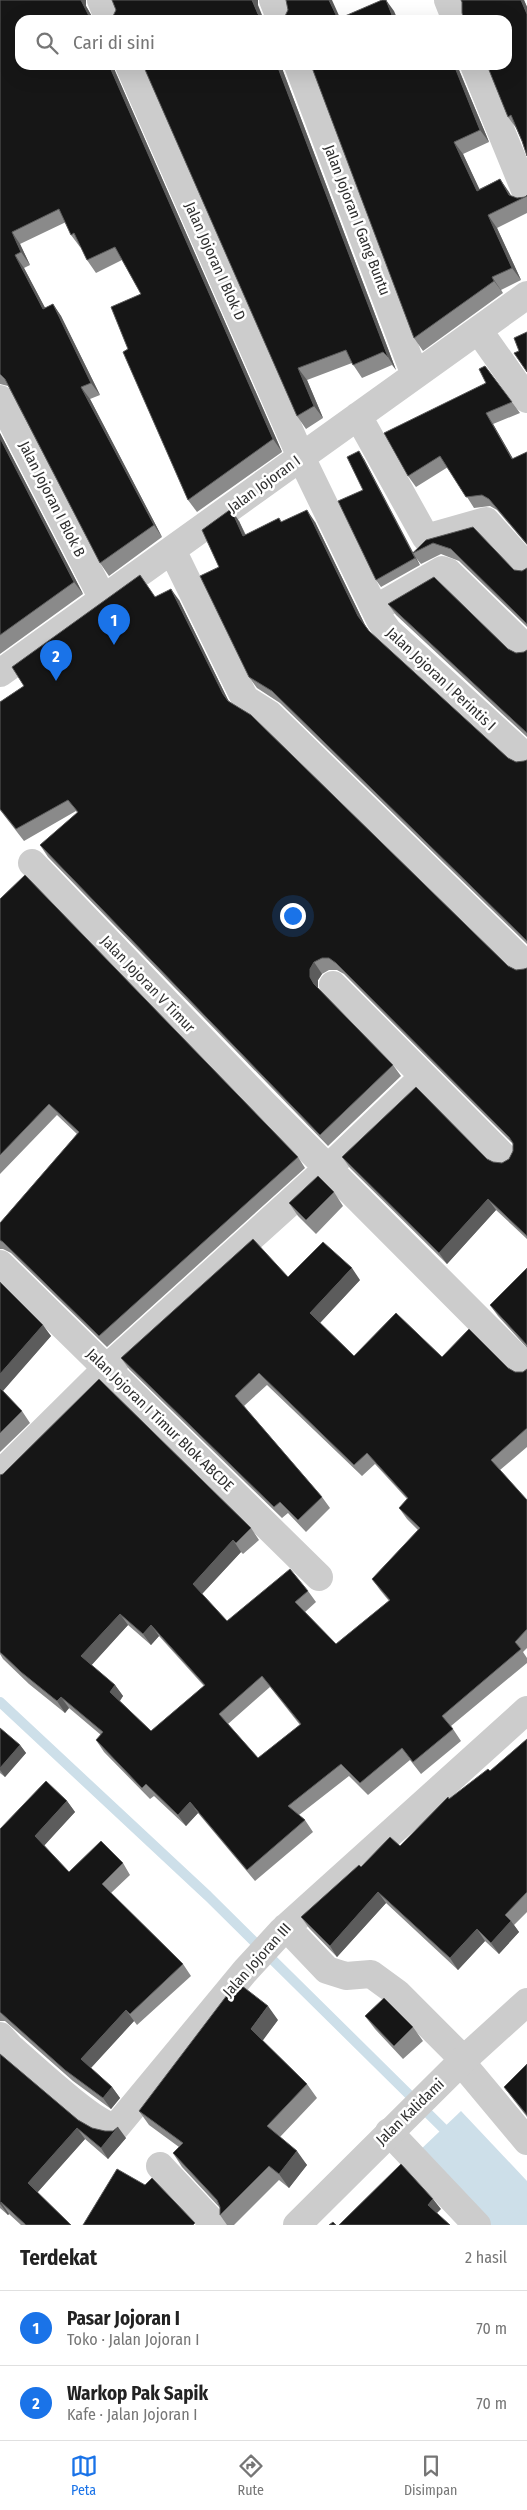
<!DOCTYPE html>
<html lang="id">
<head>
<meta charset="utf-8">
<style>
	:root { --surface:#fff; --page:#f6f6f6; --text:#222; --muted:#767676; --line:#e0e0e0; --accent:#1a73e8 }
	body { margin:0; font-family:"Fira Sans Condensed",sans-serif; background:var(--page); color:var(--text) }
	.you { position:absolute; left:292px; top:915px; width:18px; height:18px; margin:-12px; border:4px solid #fff; border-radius:50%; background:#1a73e8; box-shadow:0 0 0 8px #1a73e833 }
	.badge { display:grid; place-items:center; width:32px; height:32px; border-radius:50%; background:var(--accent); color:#fff; font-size:16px; font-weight:700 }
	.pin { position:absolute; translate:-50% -41px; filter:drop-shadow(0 1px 2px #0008) }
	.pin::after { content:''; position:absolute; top:26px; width:18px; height:15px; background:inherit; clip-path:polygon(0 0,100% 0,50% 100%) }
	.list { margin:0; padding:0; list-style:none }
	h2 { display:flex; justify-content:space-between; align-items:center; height:65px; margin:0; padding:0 20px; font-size:21px }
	h2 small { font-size:16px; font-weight:400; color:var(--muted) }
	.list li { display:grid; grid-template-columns:32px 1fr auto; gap:15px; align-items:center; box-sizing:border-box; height:75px; padding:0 20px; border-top:1px solid var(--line) }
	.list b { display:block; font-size:19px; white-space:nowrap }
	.list p { margin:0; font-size:16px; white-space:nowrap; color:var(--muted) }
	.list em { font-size:16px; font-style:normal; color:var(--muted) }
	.icon { flex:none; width:28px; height:28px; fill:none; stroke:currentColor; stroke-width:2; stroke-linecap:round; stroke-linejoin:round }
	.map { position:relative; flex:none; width:527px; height:2225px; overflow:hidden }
	.search { position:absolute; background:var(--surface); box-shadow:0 5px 20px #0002; left:15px; right:15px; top:15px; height:55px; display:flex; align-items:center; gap:12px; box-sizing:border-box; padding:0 18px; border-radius:15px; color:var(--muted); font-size:19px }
	.sheet { height:215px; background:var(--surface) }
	nav { display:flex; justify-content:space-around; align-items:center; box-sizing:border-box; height:70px; border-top:1px solid var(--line); background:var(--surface); font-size:14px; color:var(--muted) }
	nav a { display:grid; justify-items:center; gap:2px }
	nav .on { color:var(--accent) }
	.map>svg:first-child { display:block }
</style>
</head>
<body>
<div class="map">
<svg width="527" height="2225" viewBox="0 0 527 2225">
	<rect width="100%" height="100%" fill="#fff"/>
	<path fill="#cddfe9" d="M461,2111L527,2181V2225H484L418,2152Z"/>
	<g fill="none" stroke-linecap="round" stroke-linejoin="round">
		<path stroke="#cddfe9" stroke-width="10" d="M0,1702L208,1896L453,2138"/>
		<path stroke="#ccc" stroke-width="28" d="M101,0L109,20
			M273,0L281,20
			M448,0L456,20
			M129,65L301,457L380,620L388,631L527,758
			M298,65L415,375
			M474,65L527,195
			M479,331L527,399
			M0,399L103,599
			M358,416L426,538L486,521L527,567
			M172,550L245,699L269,714L527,966
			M375,609L442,570L448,572L527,649
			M0,673L527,295
			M32,863L265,1105L527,1368
			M333,985L506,1159
			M0,1264L319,1577
			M0,1474L107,1368L328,1168L423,1077
			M286,1927L327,1970L346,1976L371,1974L397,1993L464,2060
			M0,2036L10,2047C25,2060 101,2131 116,2127L246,1970L281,1932L527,1710
			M461,2062L527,2141
			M389,2132L477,2225
			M160,2166L215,2225"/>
		<path stroke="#ccc" stroke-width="28" d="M297,2225L461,2062L527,2002"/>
	</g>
	<path fill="#8a8a8a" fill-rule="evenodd" d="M0,0H86V6L94,20H20V65H114L115,71L282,452L197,512L188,500L128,349L141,294L122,260L96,273L87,260L81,247H80L71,235L66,222L20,244L30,265L24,268L45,308L53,304L61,316L100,395L90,399L162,537L109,576L100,563L8,386L0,384Z
		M461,0H524L527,7L522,141L516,128L508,117Z
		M143,65H283V71L396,370L392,365L362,378L352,363L307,380L323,418L306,429L297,416Z
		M311,65H459V70L489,142L463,154L479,189L500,179L511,196L517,198L525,197L527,195V213L497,228L521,280L501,290L503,293L423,351L414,338Z
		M512,402L520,413L493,424L513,459L527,452V545L497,510L490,506L474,508L448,467L416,487L408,476L384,433Z
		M0,433L83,594L0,654Z
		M364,459L413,552L426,540L514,570L522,571L527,568V627L459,561L441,554L421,564L416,558L420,565L381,587L376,580L363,490Z
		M239,521L246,535L282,522H315L365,625L369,631L508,758L516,762L524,761L527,760V944L280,703L257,688L249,677L219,567Z
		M155,597L179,600L228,700L508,966L516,970L524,969L527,968V1239L496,1210L447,1264L350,1168L342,1157L487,1159L493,1162L502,1163L509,1159L513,1151V1144L344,974L337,970H329L322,974L318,980V988L393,1065L401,1076L328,1146L48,857L40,845L77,813L76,811L24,841L0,810V702Z
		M388,604L508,649L516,653L524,652L527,650V737L396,615Z
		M0,899L298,1157L305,1168L107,1347L11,1253L3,1249H0V1223L77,1134L57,1115L0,1174Z
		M334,1192L343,1206L316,1234L298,1216L289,1203Z
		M527,1268V1348L498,1316L490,1305Z
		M288,1277L360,1280L320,1323L354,1356L442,1357L508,1368L515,1372H523L527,1369V1447L500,1470L527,1500V1648L523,1652L527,1658V1663L451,1726L461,1741L421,1774L410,1760L368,1795L349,1776L299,1815L305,1820L313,1832L255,1881L198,1813L186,1826L154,1796L150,1799L104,1752L96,1740L101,1735L69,1708L65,1713L29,1684L3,1659L0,1654V1475L251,1528L259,1540L243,1554L241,1552L202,1594L227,1621L308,1591L316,1602L305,1612L336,1644L389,1601L380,1590L372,1579L418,1530L407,1519L399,1508L407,1499L375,1464L362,1476L267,1385L244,1406L322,1497L330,1508L306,1532L288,1513L282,1518L129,1369L121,1358ZM128,1625L151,1645L159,1636L204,1686L151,1731L120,1701L123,1696L115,1685L91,1665ZM270,1687L300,1725L258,1758L228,1724Z
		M0,1282L51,1336L3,1391L22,1411L30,1423L0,1452Z
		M0,1728L20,1745L26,1753L5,1777L0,1773Z
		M527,1739V1912L514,1925L519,1932L499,1954L485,1941L458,1970L386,1903L337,1957L309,1928L301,1917L361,1867L400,1846L449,1799L490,1771Z
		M67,1801L75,1812L44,1845L69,1872L123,1863L130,1875L111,1893L183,1964L191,1976L137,2025L134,2021L91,2068L112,2087L120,2098L111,2109L73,2081L5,2021H0V1829Z
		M365,2016L413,2027L423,2041L403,2059L375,2029Z
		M278,2020L262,2040L307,2084L317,2098L280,2137L307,2165L289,2188L279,2180L234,2225H227L220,2215V2208L182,2167L173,2153L179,2147L149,2125L139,2111Z
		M0,2054L78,2120L92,2128L126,2138L108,2159L85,2139L37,2193L71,2225H21L9,2214L8,2215L0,2208Z
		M527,2064V2117L513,2099L504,2087Z"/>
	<path fill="#5c5c5c" d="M81,0H86V6L94,20H91Z
		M252,0H258V5L264,20H262L258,14Z
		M329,0H332L341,20H338Z
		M386,0L394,11L398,20H394Z
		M521,0H524L527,7V14Z
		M109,65H114L115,71L282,452L273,439Z
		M277,65H283V71L396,370L388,357Z
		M454,65H459V70L489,142L480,130Z
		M454,142L463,154L486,203L477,191Z
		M500,179L509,192L515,202L509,195Z
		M488,215L497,228L521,280L512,268Z
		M12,232L20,244L30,265L21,252Z
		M15,255L24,268L52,321L43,309Z
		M492,277L501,290L503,293L494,281Z
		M53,304L61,316L100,395L91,383Z
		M298,368L307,380L323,418L314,406Z
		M81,387L90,399L162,537L154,525Z
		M486,413L493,424L520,471L512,459Z
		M0,433L83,594L74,582L0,438Z
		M359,451L364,459L413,553L420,565L415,558Z
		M231,509L239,521L251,548L243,536Z
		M307,510L315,522L366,627L358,616Z
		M171,589L179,600L231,706L223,694Z
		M314,962L322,974L318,980V989L314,984L310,977V969Z
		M488,1199L496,1210L447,1264L439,1253Z
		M352,1268L360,1280L318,1325L310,1313Z
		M43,1325L51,1336L1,1393L0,1391V1374Z
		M233,1540L241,1552L201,1595L193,1584Z
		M120,1614L128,1625L89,1668L81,1656Z
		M151,1625L159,1636L151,1645L143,1634Z
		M115,1685L123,1696L118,1703L110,1692Z
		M61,1697L69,1708L65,1713L57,1701Z
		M20,1745L26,1753L5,1777L0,1770V1768Z
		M67,1801L75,1812L43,1847L35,1836Z
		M190,1802L198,1813L186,1826L178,1815Z
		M378,1892L386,1903L337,1957L330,1946Z
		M511,1921L519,1932L499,1954L491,1943Z
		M477,1929L485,1941L458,1970L450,1958Z
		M268,2006L278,2020L261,2043L251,2029Z
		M126,2010L134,2021L89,2070L81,2059Z
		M112,2087L120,2098L111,2109L103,2098Z
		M118,2127L126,2138L108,2159L101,2148Z
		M77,2128L85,2139L35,2195L28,2183Z
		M297,2151L307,2165L289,2188L279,2174Z
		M433,2199L441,2209L435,2215L428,2205Z
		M1,2202L9,2214L8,2215L0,2204Z"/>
	<path fill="#161616" stroke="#5c5c5c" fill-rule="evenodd" d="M0,0H81L91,20H20V65H109L273,439L188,500L123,352L128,349L111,307L141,294L115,247L87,260L74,233L71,235L59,209L12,232L21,252L15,255L43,309L53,304L91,383L81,387L154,525L100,563L5,379L0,374Z
		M112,0H252L258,14L263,20H109L112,18L116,10Z
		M286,0H329L338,19L382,0H386L394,20H281L284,18L288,10Z
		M461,0H521L527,14V156L522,141L511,115L508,117L487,65H507V20H464L462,13V2Z
		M143,65H277L388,357L383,352L353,365L346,350L298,368L314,406L297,416Z
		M311,65H454L480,130L454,142L477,191L500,179L509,195L517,198L525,197L527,195V196L488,215L512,268L492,277L494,281L414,338Z
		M527,332V372L514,353L519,351L514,338Z
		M485,366L512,402L486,413L512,459L527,452V544L489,499L482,495L466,497L440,456L408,476L384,433L486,383L479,369Z
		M0,438L74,582L0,635Z
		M359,451L415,558L376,580L338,501L363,490L347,457Z
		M231,509L243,536L279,518L281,522L307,510L358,616L369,631L508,758L516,762L524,761L527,760V941L272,691L249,677L200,576L219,567L202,530Z
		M473,527L514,570L522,571L527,568V624L451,549L433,543L413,553L426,540Z
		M140,575L155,597L171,589L223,694L228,701L251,715L508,966L516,970L524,969L527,968V1236L488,1199L439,1253L342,1157L416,1087L487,1159L493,1162L502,1163L509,1159L513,1151V1143L509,1137L336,963L329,958H322L314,962L310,969V977L314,984L393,1065L320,1135L40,845L78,812L68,800L16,829L0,809V702L24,686L12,667Z
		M434,577L508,649L516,653L524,652L527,650V733L388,604Z
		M25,875L298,1157L99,1336L3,1242L0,1240V1223L79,1132L49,1104L0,1155V899Z
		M318,1176L334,1192L306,1220L289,1203Z
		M253,1239L288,1277L323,1242L352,1268L310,1313L354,1356L396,1313L442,1357L469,1329L508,1368L515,1372H523L527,1369V1428L491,1460L527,1500V1629L515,1642L521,1649L442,1716L453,1729L413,1762L402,1748L360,1783L341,1764L288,1806L305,1820L247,1870L190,1802L178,1815L146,1784L142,1788L96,1740L103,1732L61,1697L57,1701L21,1672L0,1652V1475L3,1474L99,1379L251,1528L236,1543L233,1540L193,1584L227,1621L290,1569L308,1591L295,1602L336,1644L390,1600L372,1579L420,1528L399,1508L408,1498L367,1453L354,1465L259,1373L235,1396L322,1497L298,1520L280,1502L274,1507L121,1358ZM120,1614L143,1634L151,1625L205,1685L151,1731L110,1692L115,1685L81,1656ZM262,1676L301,1724L258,1758L219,1714Z
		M527,1268V1345L490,1305Z
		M0,1282L43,1325L0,1374Z
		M0,1388L22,1411L0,1433Z
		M0,1728L20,1745L0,1768Z
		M527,1739V1892L505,1915L511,1921L491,1943L477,1929L450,1958L378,1892L330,1946L301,1917L359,1865L361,1867L390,1837L400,1846L448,1797L449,1799L488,1769L490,1771Z
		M46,1781L67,1801L35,1836L69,1872L101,1841L123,1863L102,1884L183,1964L130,2014L126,2010L81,2059L112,2087L103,2098L65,2070L0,2012V1829Z
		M237,1982L268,2006L251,2029L307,2084L267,2126L297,2151L279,2174L269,2166L220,2215V2207L217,2200L173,2153L183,2143L139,2111Z
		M384,1998L413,2027L394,2046L365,2016Z
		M0,2054L78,2120L92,2128L105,2131H113L118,2127L101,2148L77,2128L28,2183L71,2225H26L1,2202L0,2204Z
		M527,2064V2115L504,2087Z
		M401,2164L433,2199L428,2205L450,2225H339Z
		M117,2169L145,2185L152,2178L195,2223L193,2225H83Z
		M333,2222L336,2225H329Z"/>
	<g text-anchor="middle" stroke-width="5" stroke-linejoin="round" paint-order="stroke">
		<g font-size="15" fill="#2f2f2f" stroke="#fff">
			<text transform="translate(357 220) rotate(69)" y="5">Jalan Jojoran I Gang Buntu</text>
			<text transform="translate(215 261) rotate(66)" y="5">Jalan Jojoran I Blok D</text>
			<text transform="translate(264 484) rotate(-36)" y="5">Jalan Jojoran I</text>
			<text transform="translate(52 499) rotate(63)" y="5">Jalan Jojoran I Blok B</text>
			<text transform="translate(441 679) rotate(43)" y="5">Jalan Jojoran I Perintis I</text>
			<text transform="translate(148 984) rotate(46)" y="5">Jalan Jojoran V Timur</text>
			<text transform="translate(160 1420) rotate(44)" y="5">Jalan Jojoran I Timur Blok ABCDE</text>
			<text transform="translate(257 1960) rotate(-48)" y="5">Jalan Jojoran III</text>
			<text transform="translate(410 2112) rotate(-44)" y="5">Jalan Kalidami</text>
		</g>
	</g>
</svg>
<div class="you"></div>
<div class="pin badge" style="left:114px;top:645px">1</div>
<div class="pin badge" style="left:56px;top:681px">2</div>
<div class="search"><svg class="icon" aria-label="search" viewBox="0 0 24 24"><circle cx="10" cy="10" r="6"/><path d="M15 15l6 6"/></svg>Cari di sini</div>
</div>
<section class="sheet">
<h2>Terdekat<small>2 hasil</small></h2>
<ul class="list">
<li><span class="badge">1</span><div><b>Pasar Jojoran I</b><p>Toko · Jalan Jojoran I</p></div><em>70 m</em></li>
<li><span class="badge">2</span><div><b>Warkop Pak Sapik</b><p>Kafe · Jalan Jojoran I</p></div><em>70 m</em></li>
</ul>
</section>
<nav>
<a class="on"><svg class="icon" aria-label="map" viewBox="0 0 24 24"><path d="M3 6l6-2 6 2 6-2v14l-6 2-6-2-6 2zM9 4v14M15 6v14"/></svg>Peta</a>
<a><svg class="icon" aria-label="directions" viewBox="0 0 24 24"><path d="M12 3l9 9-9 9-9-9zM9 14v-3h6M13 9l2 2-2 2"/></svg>Rute</a>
<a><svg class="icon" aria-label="saved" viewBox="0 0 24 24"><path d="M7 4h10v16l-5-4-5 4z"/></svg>Disimpan</a>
</nav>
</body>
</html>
